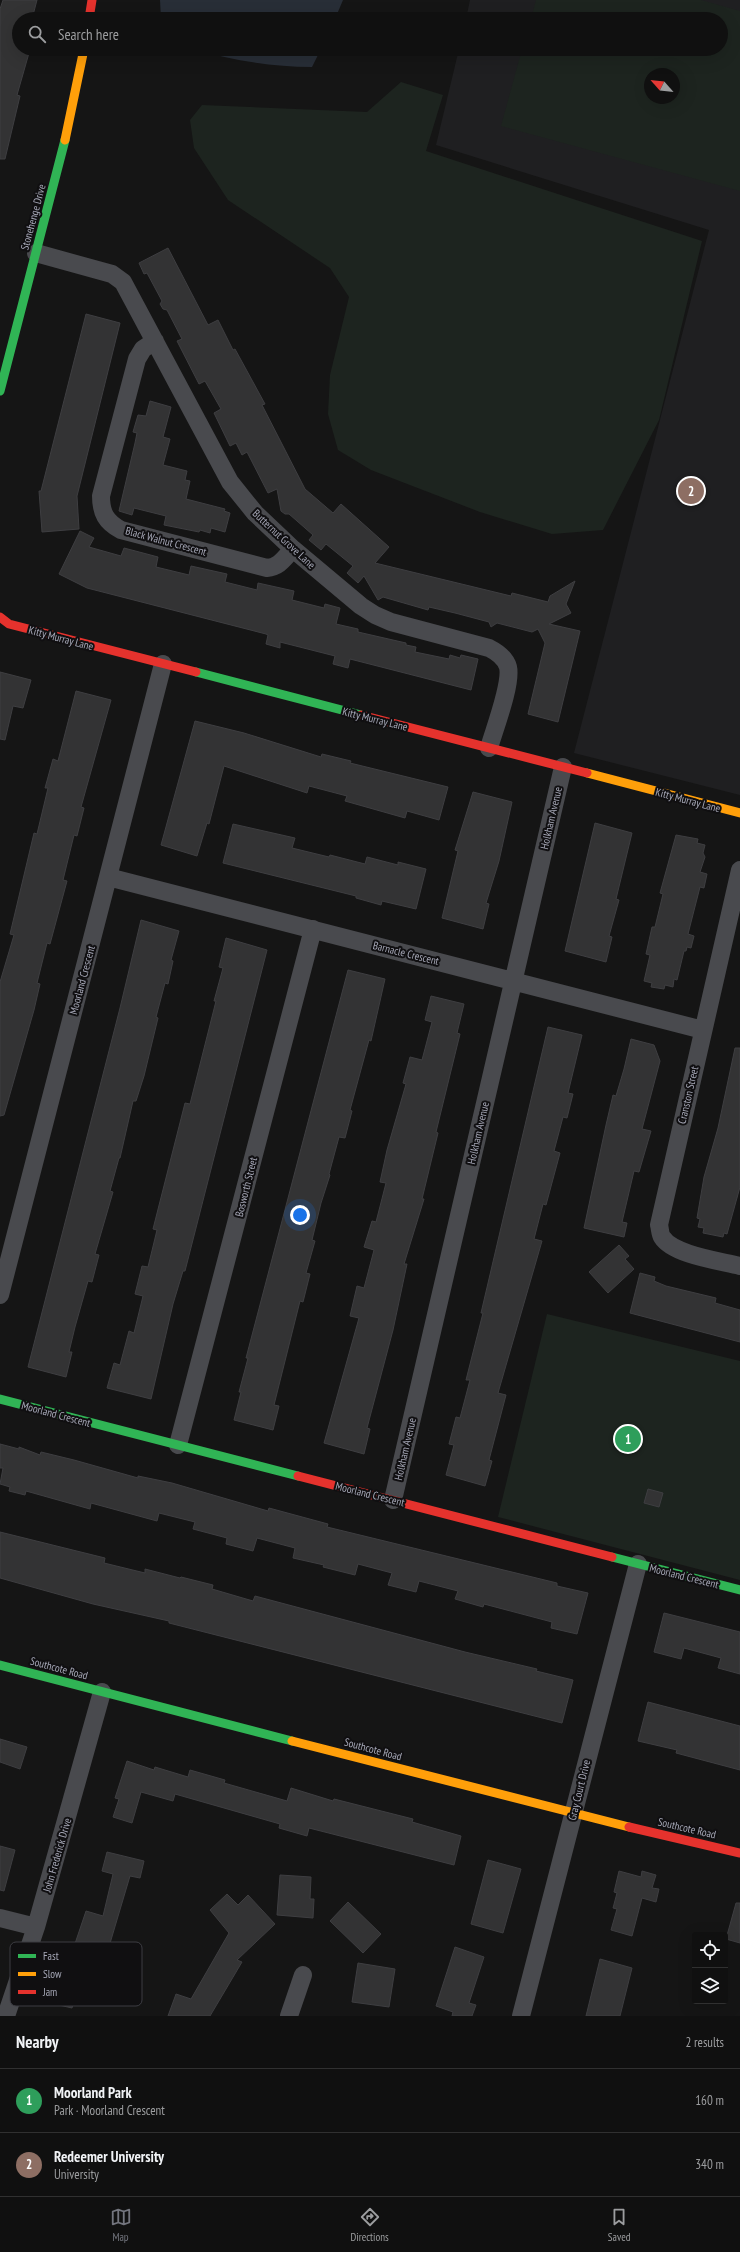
<!DOCTYPE html>
<html lang="en">
<head>
<meta charset="utf-8">
<style>
	:root { --surface:#101010; --page:#1e1e1e; --text:#f1f3f6; --muted:#9c9d9f; --line:#303030; --accent:#73757e }
	body { margin:0; font-family:"PT Sans Narrow",sans-serif; background:var(--page); color:var(--text) }
	.controls { position:absolute; right:12px; bottom:12px; display:grid; overflow:hidden; border-radius:4px; box-shadow:0 4px 16px #0002 }
	.controls button { width:36px; height:36px; display:grid; place-items:center; padding:0; border:0; border-bottom:1px solid var(--line); background:var(--surface); color:var(--text); font:20px sans-serif }
	.compass { position:absolute; left:644px; top:68px; width:36px; height:36px; border-radius:50%; background:var(--surface); box-shadow:0 4px 16px #0002; rotate:297deg }
	.you { position:absolute; left:300px; top:1215px; width:14px; height:14px; margin:-10px; border:3px solid #fff; border-radius:50%; background:#1a73e8; box-shadow:0 0 0 6px #1a73e833 }
	.badge { display:grid; place-items:center; width:26px; height:26px; border-radius:50%; background:var(--accent); color:#fff; font-size:13px; font-weight:700 }
	.pin { position:absolute; translate:-50% -50%; border:2px solid #fff; box-shadow:0 1px 4px #0006 }
	.list { margin:0; padding:0; list-style:none }
	h2 { display:flex; justify-content:space-between; align-items:center; height:52px; margin:0; padding:0 16px; font-size:17px }
	h2 small { font-size:13px; font-weight:400; color:var(--muted) }
	.list li { display:grid; grid-template-columns:26px 1fr auto; gap:12px; align-items:center; box-sizing:border-box; height:64px; padding:0 16px; border-top:1px solid var(--line) }
	.list b { display:block; font-size:15px; white-space:nowrap }
	.list p { margin:0; font-size:13px; white-space:nowrap; color:var(--muted) }
	.list em { font-size:13px; font-style:normal; color:var(--muted) }
	.icon { flex:none; width:22px; height:22px; fill:none; stroke:currentColor; stroke-width:2; stroke-linecap:round; stroke-linejoin:round }
	.map { position:relative; flex:none; width:740px; height:2016px; overflow:hidden }
	.search { position:absolute; background:var(--surface); box-shadow:0 4px 16px #0002; left:12px; right:12px; top:12px; height:44px; display:flex; align-items:center; gap:10px; box-sizing:border-box; padding:0 14px; border-radius:22px; color:var(--muted); font-size:15px }
	.sheet { height:180px; background:var(--surface) }
	nav { display:flex; justify-content:space-around; align-items:center; box-sizing:border-box; height:56px; border-top:1px solid var(--line); background:var(--surface); font-size:11px; color:var(--muted) }
	nav a { display:grid; justify-items:center; gap:2px }
	nav .on { color:var(--accent) }
	.map>svg:first-child { display:block }
</style>
</head>
<body>
<div class="map">
<svg width="740" height="2016" viewBox="0 0 740 2016">
	<rect width="100%" height="100%" fill="#151515"/>
	<path fill="#1f1f21" fill-rule="evenodd" d="M470,0H740V795L574,753L709,230L436,145L459,49H721V19H466ZM650,74H674V98H650Z"/>
	<path fill="#1d241f" fill-rule="evenodd" d="M536,0H701L740,11V191L501,126L522,49H721V19H531ZM650,74H674V98H650Z
		M401,82L443,95L426,151L702,241L659,420L603,530L552,534L480,512L371,470L338,450L328,414L330,375L349,297L330,268L228,200L194,148L190,120L202,105L367,112Z
		M547,1314L740,1361V1580L498,1517Z"/>
	<path fill="#282e37" d="M160,0H343L335,19H161Z
		M193,49H321L312,67C271,67 232,60 193,49Z"/>
	<path fill="#333334" stroke="#3e3e41" d="M3,0H37L32,19H19V50L29,53L17,95L20,96L5,159H0V9Z
		M168,248L208,325L218,320L233,350L235,349L265,404L262,405L305,489L333,513L341,504L389,547L375,563L511,596L512,593L548,602L550,596L575,581L566,604L571,613L549,624L580,631L558,722L528,714L545,643L538,629L532,632L497,623L491,627L489,622L455,613L429,607L428,610L383,597L378,600L364,576L358,583L347,573L353,566L326,544L321,550L309,540L313,535L289,514H285L281,511L277,489L268,493L247,452L242,455L236,443L230,446L214,413L221,409L205,381L199,384L177,341L182,339L167,310L163,309L160,304L162,301L147,273L144,274L139,263Z
		M86,314L120,323L77,496L79,529L42,532L39,491H41Z
		M150,401L171,407L163,437L170,439L163,465L187,471L185,480L190,481L186,499L225,509L224,511L230,513L225,532L211,528L210,533L200,530L199,532L164,525L166,516L134,508L132,515L119,511L135,443L137,433L133,432L138,415L146,416Z
		M80,531L94,538L89,547L121,556L124,548L143,553L158,557L156,567L189,575L191,566L227,574L225,582L257,590L258,583L294,591L292,600L324,608L325,604L340,608L336,624L358,629V632L406,643V645L416,647L415,652L449,659L450,655L460,658L461,655L478,659L471,690L350,659L348,668L333,664L335,656L280,642V648L266,644L268,635L266,634L87,588L59,574Z
		M0,672L31,680L23,708L13,706L5,740L0,739Z
		M76,691L111,700L81,807L84,808L77,836L74,835L63,880L67,881L50,944L47,943L37,983L40,984L34,1010L4,1115L0,1116V982L14,935L10,934L34,833L37,834L48,788H45L53,759L58,761Z
		M195,721L244,733L321,757L322,754L351,761L350,763L448,787L439,820L407,811L405,818L345,801L347,796L309,786L307,793L224,766L209,824L207,823L197,856L161,845Z
		M473,792L512,802L499,861L486,903L489,904L483,929L442,918L458,851L455,850Z
		M595,823L632,833L616,899L619,900L609,936L612,937L606,962L565,951Z
		M233,824L295,838L292,848L329,857L330,855L365,864L367,857L398,865V862L426,869L416,909L382,901L381,905L356,898V896L223,863Z
		M676,835L698,839L697,843L705,845L703,853L705,857L700,872L707,874L704,888L700,887L688,934L694,936L691,948L687,947L686,951H684L677,980L674,979L673,987L665,985L664,989L651,987L652,983L644,981L650,955L646,954L652,927H655L663,894L660,893Z
		M141,920L179,931L171,960L173,961L168,984L165,983L156,1017L158,1018L144,1076L136,1101H133L120,1158H119L110,1191L113,1192L95,1254L99,1255L92,1282L88,1281L75,1327L69,1352H72L66,1377L28,1367L120,1008Z
		M226,938L267,950L185,1271H183L173,1304L151,1399L107,1388L114,1363L120,1365L129,1331L134,1333L143,1296L135,1294L142,1266L148,1267L157,1230L153,1229L185,1103L190,1104L216,1001H214L223,968L219,967Z
		M348,970L385,979L371,1041L369,1040L350,1110L352,1111L345,1138L339,1137L329,1174L330,1175L321,1203L312,1240L315,1241L306,1273L310,1274L303,1302L300,1301L274,1405L279,1406L273,1430L234,1420L241,1392H239L248,1358H246Z
		M431,996L464,1004L457,1033L460,1034L436,1132L438,1133L422,1199H424L404,1264H407L393,1330L367,1428L370,1429L364,1454L324,1443L359,1318L350,1316L357,1286L364,1288L374,1250L364,1247L372,1221L376,1222L386,1183L380,1182L387,1150L406,1084L403,1083L410,1057L422,1060L432,1022L425,1020Z
		M548,1027L582,1035L568,1093L573,1094L567,1118L563,1117L554,1151L560,1153L546,1205L543,1204L534,1239L542,1241L498,1393L506,1395L489,1460L492,1461L485,1486L446,1475L454,1445L449,1444L456,1417L460,1418L470,1380H466L483,1313H481Z
		M631,1039L654,1045L660,1061L642,1129L651,1131L639,1172L634,1171L622,1222L627,1223L624,1237L584,1228L606,1125L613,1095L616,1096L624,1069Z
		M735,1048H740V1187L727,1234L724,1233L723,1237L703,1233L704,1228L698,1227L700,1219L697,1218L704,1177L718,1128Z
		M619,1245L629,1256L625,1259L634,1269L608,1293L589,1272Z
		M640,1273L655,1277L654,1281L666,1286L716,1298L715,1303L740,1310V1342L630,1313Z
		M0,1444L19,1449V1447L40,1455L41,1452L74,1460L138,1478V1476L172,1483L268,1511L269,1508L328,1524L327,1527L557,1583V1586L588,1593L577,1634L551,1628L552,1622L484,1604L483,1607L455,1599L458,1591L419,1581L416,1592L388,1585L392,1573L358,1564L355,1575L323,1567L324,1565L293,1558L295,1548L257,1538L253,1551L226,1544L227,1538L193,1529L195,1522L159,1513L157,1521L91,1503L90,1509L26,1491L25,1495L9,1491L10,1487L0,1484L3,1468H0Z
		M648,1489L663,1493L659,1507L644,1503Z
		M0,1532L105,1558L104,1563L145,1573V1569L180,1578L181,1577L213,1585L212,1589L253,1601L255,1596L465,1652L537,1669L536,1671L573,1680L562,1723L169,1623V1621L93,1604L0,1578Z
		M664,1613L740,1632V1674L718,1668L721,1658L684,1648L681,1659L654,1652Z
		M648,1702L740,1726V1770L676,1753L677,1750L638,1741Z
		M0,1739L27,1747L20,1769L0,1762Z
		M127,1761L154,1770L155,1767L188,1777L190,1770L225,1780L224,1783L287,1801L291,1788L333,1801L334,1799L413,1819L412,1822L461,1836L454,1865L309,1828L307,1836L279,1828L280,1824L175,1794L173,1801L141,1792L132,1823L113,1817L119,1799L115,1798Z
		M0,1846L15,1850L4,1891L0,1890Z
		M107,1852L144,1861L140,1878L130,1876L97,1987L94,1986L88,2003L74,2001L72,2008L59,2005L61,1998L57,1997L86,1911L103,1916L113,1874L102,1871Z
		M488,1860L521,1869L503,1933L471,1924Z
		M619,1871L641,1877L642,1871L656,1875L652,1888L659,1889L656,1902L642,1898L632,1936L611,1930L617,1909L613,1908L617,1893L614,1892Z
		M280,1875L311,1877L310,1899H314L313,1918L277,1915Z
		M227,1894L238,1905L248,1895L275,1924L237,1960L242,1962L210,2016H168L176,1994L191,1999L229,1933L210,1910Z
		M348,1902L381,1934L363,1953L330,1921Z
		M736,1903H740V1943L726,1939Z
		M455,1947L484,1957L469,2003L476,2005L472,2016H452L453,2012L436,2006Z
		M600,1959L632,1968L620,2016H586Z
		M358,1963L395,1969L389,2007L352,2002Z"/>
	<g fill="none" stroke-linecap="round" stroke-linejoin="round">
		<path stroke="#494a4e" stroke-width="18" d="M36,253L112,274L123,282L230,482L255,513L293,549L361,606L375,615L391,622L489,648C497,652 505,657 508,667C512,684 494,730 489,748
			M155,341L143,349L137,359L101,496C101,513 106,522 121,530L267,568C280,567 285,557 293,549
			M740,870L659,1225C660,1228 660,1234 662,1237C673,1255 721,1261 740,1266
			M108,877L703,1030
			M0,1295L163,664
			M178,1445L313,929
			M393,1500L563,767
			M0,1918L36,1927
			M6,2016L36,1927L102,1692
			M289,2016L303,1975
			M521,2016L638,1564"/>
		<path stroke="#30b455" stroke-width="9" d="M0,391L65,140
			M196,672L361,715
			M0,1399L298,1476
			M612,1557L740,1590
			M0,1665L292,1741"/>
		<path stroke="#ff9f0a" stroke-width="9" d="M65,140L84,49
			M587,773L740,813
			M292,1741L629,1827"/>
		<path stroke="#e5322d" stroke-width="9" d="M89,19L92,0
			M0,617L9,624L196,672
			M361,715L587,773
			M298,1476L612,1557
			M629,1827L740,1853"/>
	</g>
	<g text-anchor="middle" stroke-width="4" stroke-linejoin="round" paint-order="stroke">
		<g font-size="11" fill="#a6a8b7" stroke="#100f11">
			<text transform="translate(33 217) rotate(-75)" y="4">Stonehenge Drive</text>
			<text transform="translate(284 539) rotate(43)" y="4">Butternut Grove Lane</text>
			<text transform="translate(166 541) rotate(15)" y="4">Black Walnut Crescent</text>
			<text transform="translate(61 638) rotate(15)" y="4">Kitty Murray Lane</text>
			<text transform="translate(375 719) rotate(14)" y="4">Kitty Murray Lane</text>
			<text transform="translate(688 800) rotate(15)" y="4">Kitty Murray Lane</text>
			<text transform="translate(551 818) rotate(-77)" y="4">Holkham Avenue</text>
			<text transform="translate(406 953) rotate(14)" y="4">Barnacle Crescent</text>
			<text transform="translate(82 980) rotate(-75)" y="4">Moorland Crescent</text>
			<text transform="translate(688 1095) rotate(-77)" y="4">Cranston Street</text>
			<text transform="translate(478 1133) rotate(-77)" y="4">Holkham Avenue</text>
			<text transform="translate(246 1187) rotate(-76)" y="4">Bosworth Street</text>
			<text transform="translate(56 1414) rotate(15)" y="4">Moorland Crescent</text>
			<text transform="translate(405 1449) rotate(-77)" y="4">Holkham Avenue</text>
			<text transform="translate(370 1494) rotate(14)" y="4">Moorland Crescent</text>
			<text transform="translate(684 1576) rotate(14)" y="4">Moorland Crescent</text>
			<text transform="translate(59 1668) rotate(15)" y="4">Southcote Road</text>
			<text transform="translate(373 1749) rotate(15)" y="4">Southcote Road</text>
			<text transform="translate(579 1790) rotate(-76)" y="4">Gray Court Drive</text>
			<text transform="translate(687 1828) rotate(13)" y="4">Southcote Road</text>
			<text transform="translate(57 1855) rotate(-74)" y="4">John Frederick Drive</text>
		</g>
	</g>
	<rect x="10" y="1942" width="132" height="64" rx="6" fill="#100f11" stroke="#3d3d43" stroke-width="1"/>
	<rect x="18" y="1954" width="18" height="4" fill="#30b455"/>
	<rect x="18" y="1972" width="18" height="4" fill="#ff9f0a"/>
	<rect x="18" y="1990" width="18" height="4" fill="#e5322d"/>
	<g font-size="11" fill="#a6a8b7">
		<text x="43" y="1960">Fast</text>
		<text x="43" y="1978">Slow</text>
		<text x="43" y="1996">Jam</text>
	</g>
</svg>
<div class="controls">
<button><svg class="icon" aria-label="locate" viewBox="0 0 24 24"><circle cx="12" cy="12" r="6"/><path d="M12 2v4M12 18v4M2 12h4M18 12h4"/></svg></button>
<button><svg class="icon" aria-label="layers" viewBox="0 0 24 24"><path d="M12 4l9 5-9 5-9-5zM3 14l9 5 9-5"/></svg></button>
</div>
<svg class="compass" viewBox="-18 -18 36 36"><path d="M0-13l5 13h-10z" fill="#e53935"/><path d="M0 13l5-13h-10z" fill="#9c9d9f"/></svg>
<div class="you"></div>
<div class="pin badge" style="left:628px;top:1439px;background:#2e9e5b">1</div>
<div class="pin badge" style="left:691px;top:491px;background:#8d6e63">2</div>
<div class="search"><svg class="icon" aria-label="search" viewBox="0 0 24 24"><circle cx="10" cy="10" r="6"/><path d="M15 15l6 6"/></svg>Search here</div>
</div>
<section class="sheet">
<h2>Nearby<small>2 results</small></h2>
<ul class="list">
<li><span class="badge" style="background:#2e9e5b">1</span><div><b>Moorland Park</b><p>Park · Moorland Crescent</p></div><em>160 m</em></li>
<li><span class="badge" style="background:#8d6e63">2</span><div><b>Redeemer University</b><p>University</p></div><em>340 m</em></li>
</ul>
</section>
<nav>
<a class="on"><svg class="icon" aria-label="map" viewBox="0 0 24 24"><path d="M3 6l6-2 6 2 6-2v14l-6 2-6-2-6 2zM9 4v14M15 6v14"/></svg>Map</a>
<a><svg class="icon" aria-label="directions" viewBox="0 0 24 24"><path d="M12 3l9 9-9 9-9-9zM9 14v-3h6M13 9l2 2-2 2"/></svg>Directions</a>
<a><svg class="icon" aria-label="saved" viewBox="0 0 24 24"><path d="M7 4h10v16l-5-4-5 4z"/></svg>Saved</a>
</nav>
</body>
</html>
